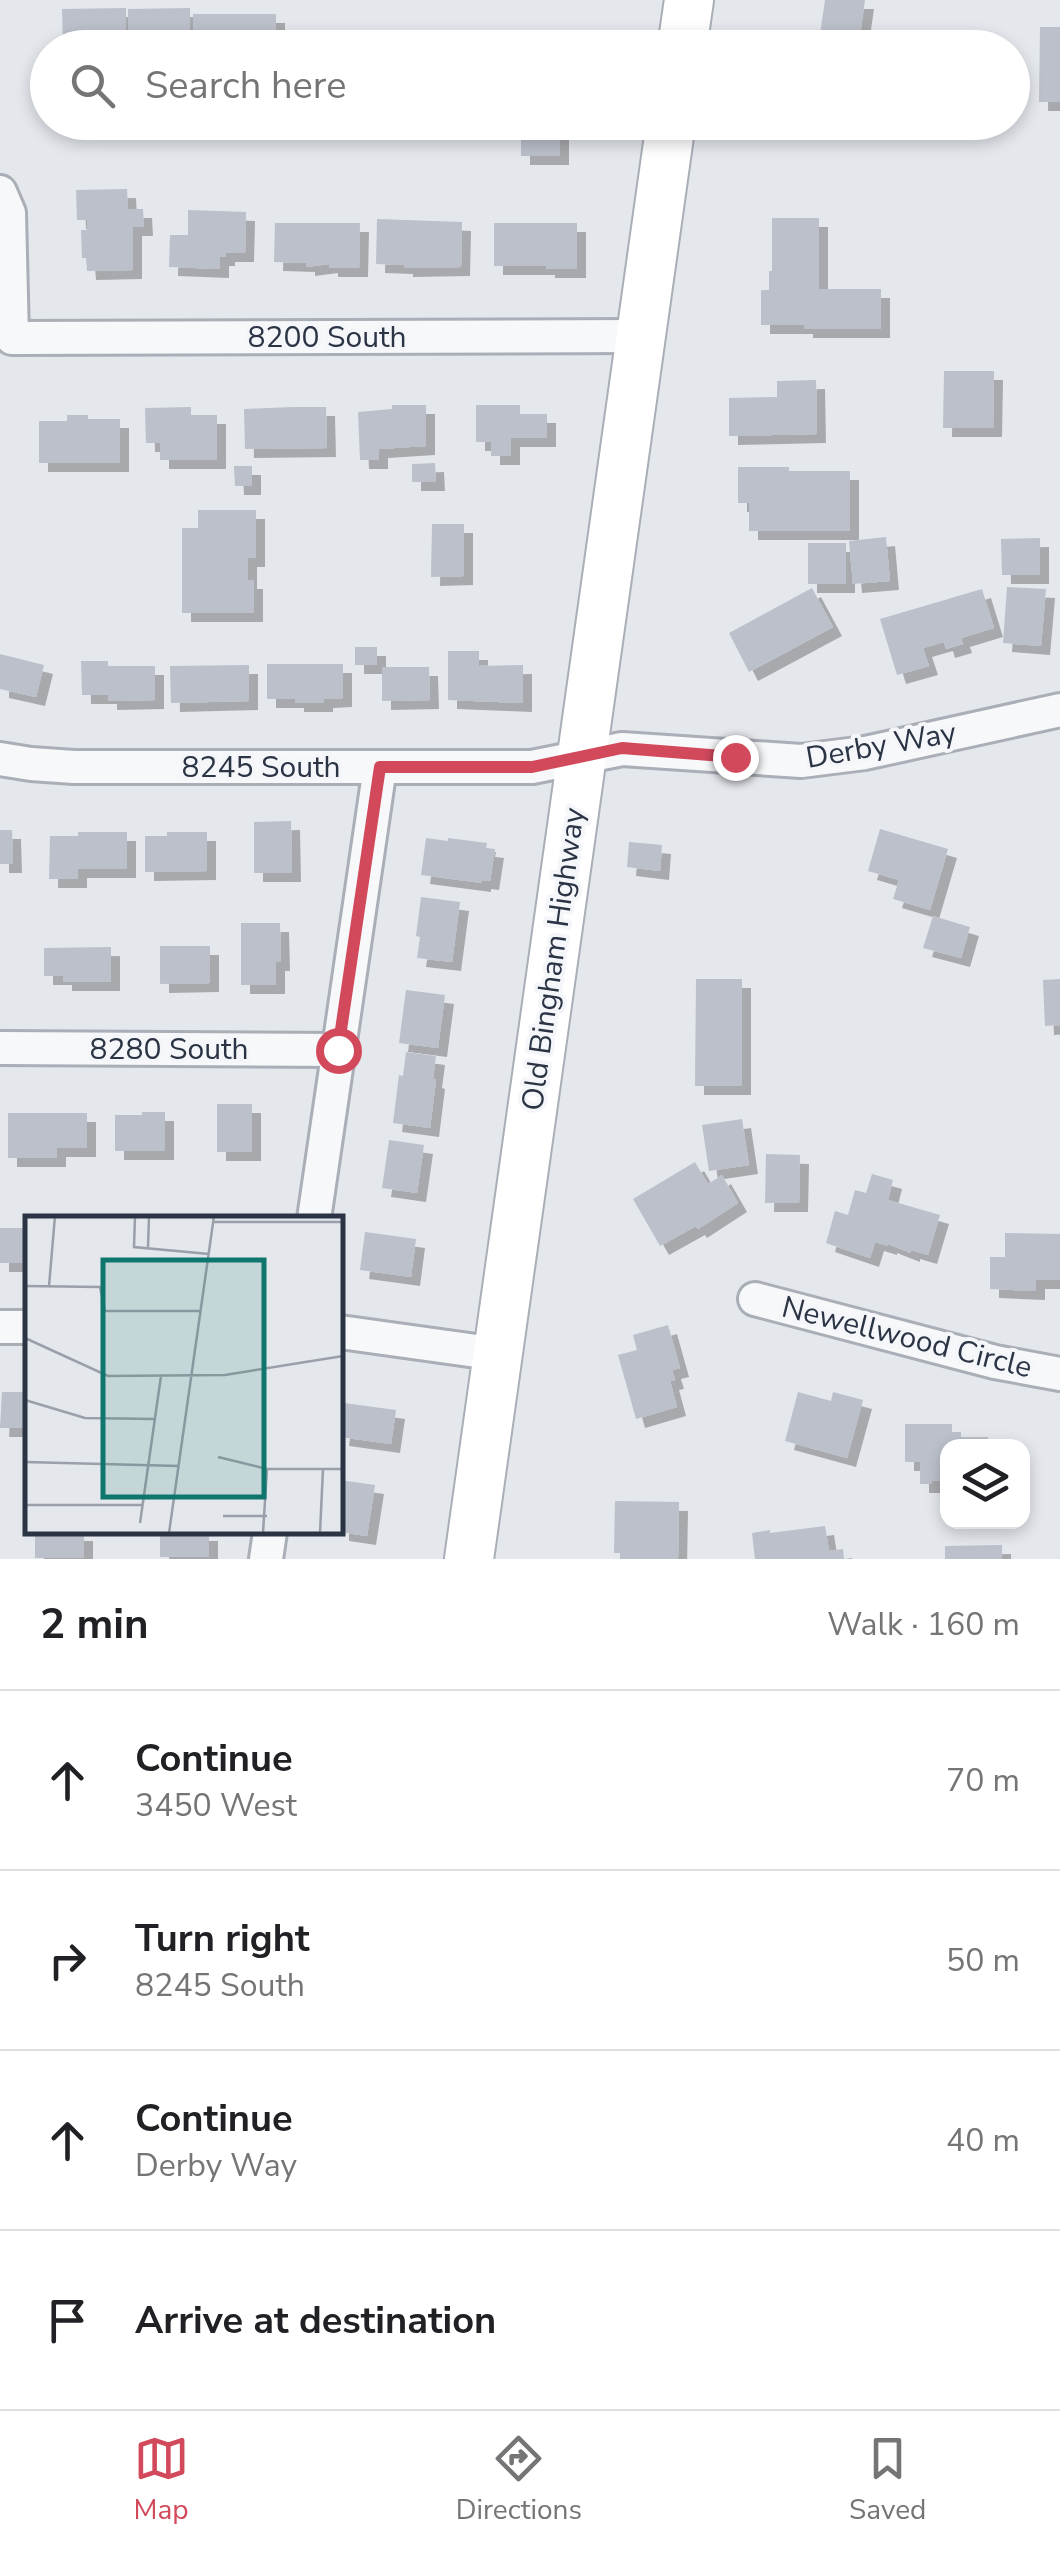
<!DOCTYPE html>
<html lang="en">
<head>
<meta charset="utf-8">
<style>
	:root { --surface:#fff; --page:#f6f6f6; --text:#202124; --muted:#757577; --line:#e0e0e0; --accent:#d1495b }
	body { margin:0; font-family:"Nunito Sans",sans-serif; background:var(--page); color:var(--text) }
	.controls { position:absolute; right:30px; bottom:30px; display:grid; overflow:hidden; border-radius:20px; box-shadow:0 5px 15px #0003 }
	.controls button { width:90px; height:90px; display:grid; place-items:center; padding:0; border:0; border-bottom:2px solid var(--line); background:var(--surface); color:var(--text); font:50px sans-serif }
	.stop { position:absolute; width:30px; height:30px; margin:-22px; border:8px solid #d1495b; border-radius:50%; background:#fff }
	.stop.end { background:#d1495b; border-color:#fff; box-shadow:0 2px 10px #0008 }
	.list { margin:0; padding:0; list-style:none }
	h2 { display:flex; justify-content:space-between; align-items:center; height:130px; margin:0; padding:0 40px; font-size:42px }
	h2 small { font-size:32px; font-weight:400; color:var(--muted) }
	.list li { display:grid; grid-template-columns:65px 1fr auto; gap:30px; align-items:center; box-sizing:border-box; height:180px; padding:0 40px; border-top:2px solid var(--line) }
	.list b { display:block; font-size:38px; white-space:nowrap }
	.list p { margin:0; font-size:32px; white-space:nowrap; color:var(--muted) }
	.list em { font-size:32px; font-style:normal; color:var(--muted) }
	.icon { flex:none; width:55px; height:55px; fill:none; stroke:currentColor; stroke-width:2; stroke-linecap:round; stroke-linejoin:round }
	.map { position:relative; flex:none; width:1060px; height:1559px; overflow:hidden }
	.search { position:absolute; background:var(--surface); box-shadow:0 5px 15px #0003; left:30px; right:30px; top:30px; height:110px; display:flex; align-items:center; gap:25px; box-sizing:border-box; padding:0 35px; border-radius:55px; color:var(--muted); font-size:38px }
	.sheet { height:850px; background:var(--surface) }
	nav { display:flex; justify-content:space-around; align-items:center; box-sizing:border-box; height:140px; border-top:2px solid var(--line); background:var(--surface); font-size:28px; color:var(--muted) }
	nav a { display:grid; justify-items:center; gap:5px }
	nav .on { color:var(--accent) }
	.map>svg:first-child { display:block }
</style>
</head>
<body>
<div class="map">
<svg width="1060" height="1559" viewBox="0 0 1060 1559">
	<defs>
		<filter id="shadow"><feDropShadow dx="9" dy="9" stdDeviation="0" flood-color="#0004"/></filter>
	</defs>
	<rect width="100%" height="100%" fill="#e4e7ec"/>
	<path fill="#bbc0ca" filter="url(#shadow)" d="M825,0H865L858,48H818Z
		M126,8V45H63L62,9Z
		M190,8V46H128V9Z
		M193,14H276V48H193Z
		M1040,27H1060V102H1039Z
		M521,122H560V156H521Z
		M127,189L128,209H143L144,227H133V270L87,271L86,258H82L81,230H87V220H77L76,190Z
		M188,210L246,212L245,253H226V257H220V269L169,267L170,235H188Z
		M772,218H819V289H881V329H804V325H761V290H769V271H772Z
		M377,219L462,222L461,267L404,268V265L376,264Z
		M275,223H360L359,268H329V264L306,267V263L274,262Z
		M494,223H577V269H546V266H494Z
		M944,371H994L993,428H943Z
		M816,380L817,434L729,436V398L777,397V381Z
		M392,405H426V446L379,449V460H360L358,412L392,409Z
		M476,405H520V414H547V438H511V456H491V442H476Z
		M191,407V415H217V460H160V443H146L145,408Z
		M293,407H326L327,448L245,449L244,409Z
		M67,415H88V419H120V463H39V421H67Z
		M435,463L436,482H412V464Z
		M234,466H252V486H235Z
		M738,467H789V471H850V531H749V503H738Z
		M198,510H256V558H248V580H254V613H182V528H198Z
		M432,524H464V576L431,577Z
		M886,537L890,581L853,584L849,541Z
		M1040,538V575H1002L1001,539Z
		M808,543H846V584H808Z
		M1007,587L1046,589L1041,646L1003,643Z
		M812,588L833,627L749,672L729,633Z
		M982,589L994,628L961,638L963,644L946,649L944,642L923,648L929,666L897,675L880,619Z
		M355,647H377V665H355Z
		M448,651H479V666L523,665V703L448,700Z
		M0,654L44,665L36,697L0,689Z
		M81,661H108V666H155V700L108,701V695H82Z
		M267,664H343V698L324,699V703H295V699H267Z
		M249,665V701L171,703L170,666Z
		M382,667H429L430,700L382,701Z
		M291,821L292,873H254V822Z
		M880,829L948,849L930,910L893,899L899,880L868,871Z
		M0,830H12L13,864H0Z
		M78,832H127V869H78V879H49L50,836H78Z
		M167,832H207V871L145,872V836H167Z
		M426,838L448,841V838L487,843L486,848L495,849L490,881L482,880V883L421,875Z
		M629,842L662,845L660,871L627,867Z
		M421,897L460,902L452,962L417,958L420,937L416,936Z
		M933,916L970,927L961,958L923,948Z
		M241,923H280L281,962H276V985H241Z
		M160,946H210V983L160,984Z
		M111,947V982H63V976H44V948Z
		M696,979H742V1086H695Z
		M1060,979V1025L1045,1026L1043,980Z
		M406,990L445,995L438,1048L399,1043Z
		M406,1052L436,1056L433,1079L436,1080L430,1128L393,1123L399,1075L403,1076Z
		M217,1104H252V1152H217Z
		M142,1112H165V1151H115V1115H142Z
		M8,1113H87V1148H57V1158H8Z
		M742,1119L749,1165L709,1171L702,1125Z
		M389,1140L424,1145L417,1193L382,1188Z
		M766,1154L800,1155L799,1203H765Z
		M695,1162L708,1184L722,1175L738,1203L698,1229L696,1226L660,1246L633,1199Z
		M872,1174L893,1180L888,1200L940,1215L928,1255L911,1250V1253L888,1244V1246L875,1242L870,1258L826,1243L835,1211L848,1215L855,1190L866,1193Z
		M0,1228H28V1263H0Z
		M365,1232L416,1239L411,1277L360,1270Z
		M1005,1233L1060,1234V1280H1036V1291L990,1289V1257H1005Z
		M668,1325L680,1368L672,1370L675,1380L670,1381L677,1407L636,1419L618,1355L637,1350L633,1335Z
		M2,1392H28V1428H0Z
		M798,1392L831,1401L833,1392L863,1400L847,1458L785,1441Z
		M344,1403L396,1410L391,1444L340,1437Z
		M905,1424H952V1432H961V1437H988L989,1446H948V1481H932V1484H920V1462H905Z
		M340,1480L375,1485L367,1536L340,1532Z
		M615,1501L679,1502L678,1559H620V1553H614Z
		M825,1526L829,1551L843,1549L844,1559H755L752,1533L770,1530V1533Z
		M35,1532H84V1558H35Z
		M160,1532H209V1557H160Z
		M1002,1545V1559H945V1546Z"/>
	<g fill="none" stroke-linecap="round" stroke-linejoin="round">
		<g stroke="#a9aeb7" stroke-width="38">
			<path id="street" d="M0,192L9,213L12,338L642,336
				M0,759L31,764L74,767H532L622,749L801,761L865,753L1060,710
				M0,1048L338,1050
				M314,1219L380,767
				M755,1299L995,1362L1060,1374
				M0,1327H28
				M340,1332L498,1354
				M266,1559L270,1532"/>
		</g>
		<g stroke="#a9aeb7" stroke-width="52">
			<path id="secondary" d="M682,48L689,0
				M469,1559L671,122"/>
		</g>
		<use href="#street" stroke="#f7f8fa" stroke-width="32"/>
		<use href="#secondary" stroke="#fff" stroke-width="48"/>
	</g>
	<g fill="none" stroke-linecap="round" stroke-linejoin="round">
		<path stroke="#d1495b" stroke-width="12" d="M338,1050L380,767H532L622,748L735,757"/>
	</g>
	<g text-anchor="middle" stroke-width="8" stroke-linejoin="round" paint-order="stroke">
		<g font-size="30" fill="#2b3445" stroke="#f4f6f9">
			<text x="327" y="347">8200 South</text>
			<text transform="translate(881 745) rotate(-10)" y="10">Derby Way</text>
			<text x="261" y="777">8245 South</text>
			<text transform="translate(553 959) rotate(-82)" y="10">Old Bingham Highway</text>
			<text x="169" y="1059">8280 South</text>
			<text transform="translate(907 1337) rotate(14)" y="10">Newellwood Circle</text>
		</g>
	</g>
	<g transform="translate(25 1216)">
		<rect width="318" height="318" fill="#e4e7ec"/>
		<path fill="none" stroke="#9a9fa9" stroke-width="2.5" d="M110,0L109,31L184,38M188,6H318M123,31L124,0M0,70L75,71L80,95H176M24,70L30,0M0,122L83,160L200,159L318,140M0,184L60,202L129,203M193,241L242,253H318M0,246L154,250M0,289H117M198,300H242M115,307L136,160M144,317L189,0M238,317L242,253M295,317L298,253"/>
		<path fill="#0f766e" fill-opacity="0.15" stroke="#0f766e" stroke-width="5" d="M78,44H239V281H78Z"/>
		<rect width="318" height="318" fill="none" stroke="#2b3445" stroke-width="5"/>
	</g>
</svg>
<div class="controls">
<button><svg class="icon" aria-label="layers" viewBox="0 0 24 24"><path d="M12 4l9 5-9 5-9-5zM3 14l9 5 9-5"/></svg></button>
</div>
<div class="stop" style="left:338px;top:1050px"></div>
<div class="stop end" style="left:735px;top:757px"></div>
<div class="search"><svg class="icon" aria-label="search" viewBox="0 0 24 24"><circle cx="10" cy="10" r="6"/><path d="M15 15l6 6"/></svg>Search here</div>
</div>
<section class="sheet">
<h2>2 min<small>Walk · 160 m</small></h2>
<ul class="list">
<li><svg class="icon" aria-label="ahead" viewBox="0 0 24 24"><path d="M12 20V5M6 11l6-6 6 6"/></svg><div><b>Continue</b><p>3450 West</p></div><em>70 m</em></li>
<li><svg class="icon" aria-label="right" viewBox="0 0 24 24"><path d="M7 20v-9h11M14 6l5 5-5 5"/></svg><div><b>Turn right</b><p>8245 South</p></div><em>50 m</em></li>
<li><svg class="icon" aria-label="ahead" viewBox="0 0 24 24"><path d="M12 20V5M6 11l6-6 6 6"/></svg><div><b>Continue</b><p>Derby Way</p></div><em>40 m</em></li>
<li><svg class="icon" aria-label="arrive" viewBox="0 0 24 24"><path d="M6 21V4h12l-3 4 3 4H6"/></svg><div><b>Arrive at destination</b></div></li>
</ul>
</section>
<nav>
<a class="on"><svg class="icon" aria-label="map" viewBox="0 0 24 24"><path d="M3 6l6-2 6 2 6-2v14l-6 2-6-2-6 2zM9 4v14M15 6v14"/></svg>Map</a>
<a><svg class="icon" aria-label="directions" viewBox="0 0 24 24"><path d="M12 3l9 9-9 9-9-9zM9 14v-3h6M13 9l2 2-2 2"/></svg>Directions</a>
<a><svg class="icon" aria-label="saved" viewBox="0 0 24 24"><path d="M7 4h10v16l-5-4-5 4z"/></svg>Saved</a>
</nav>
</body>
</html>
